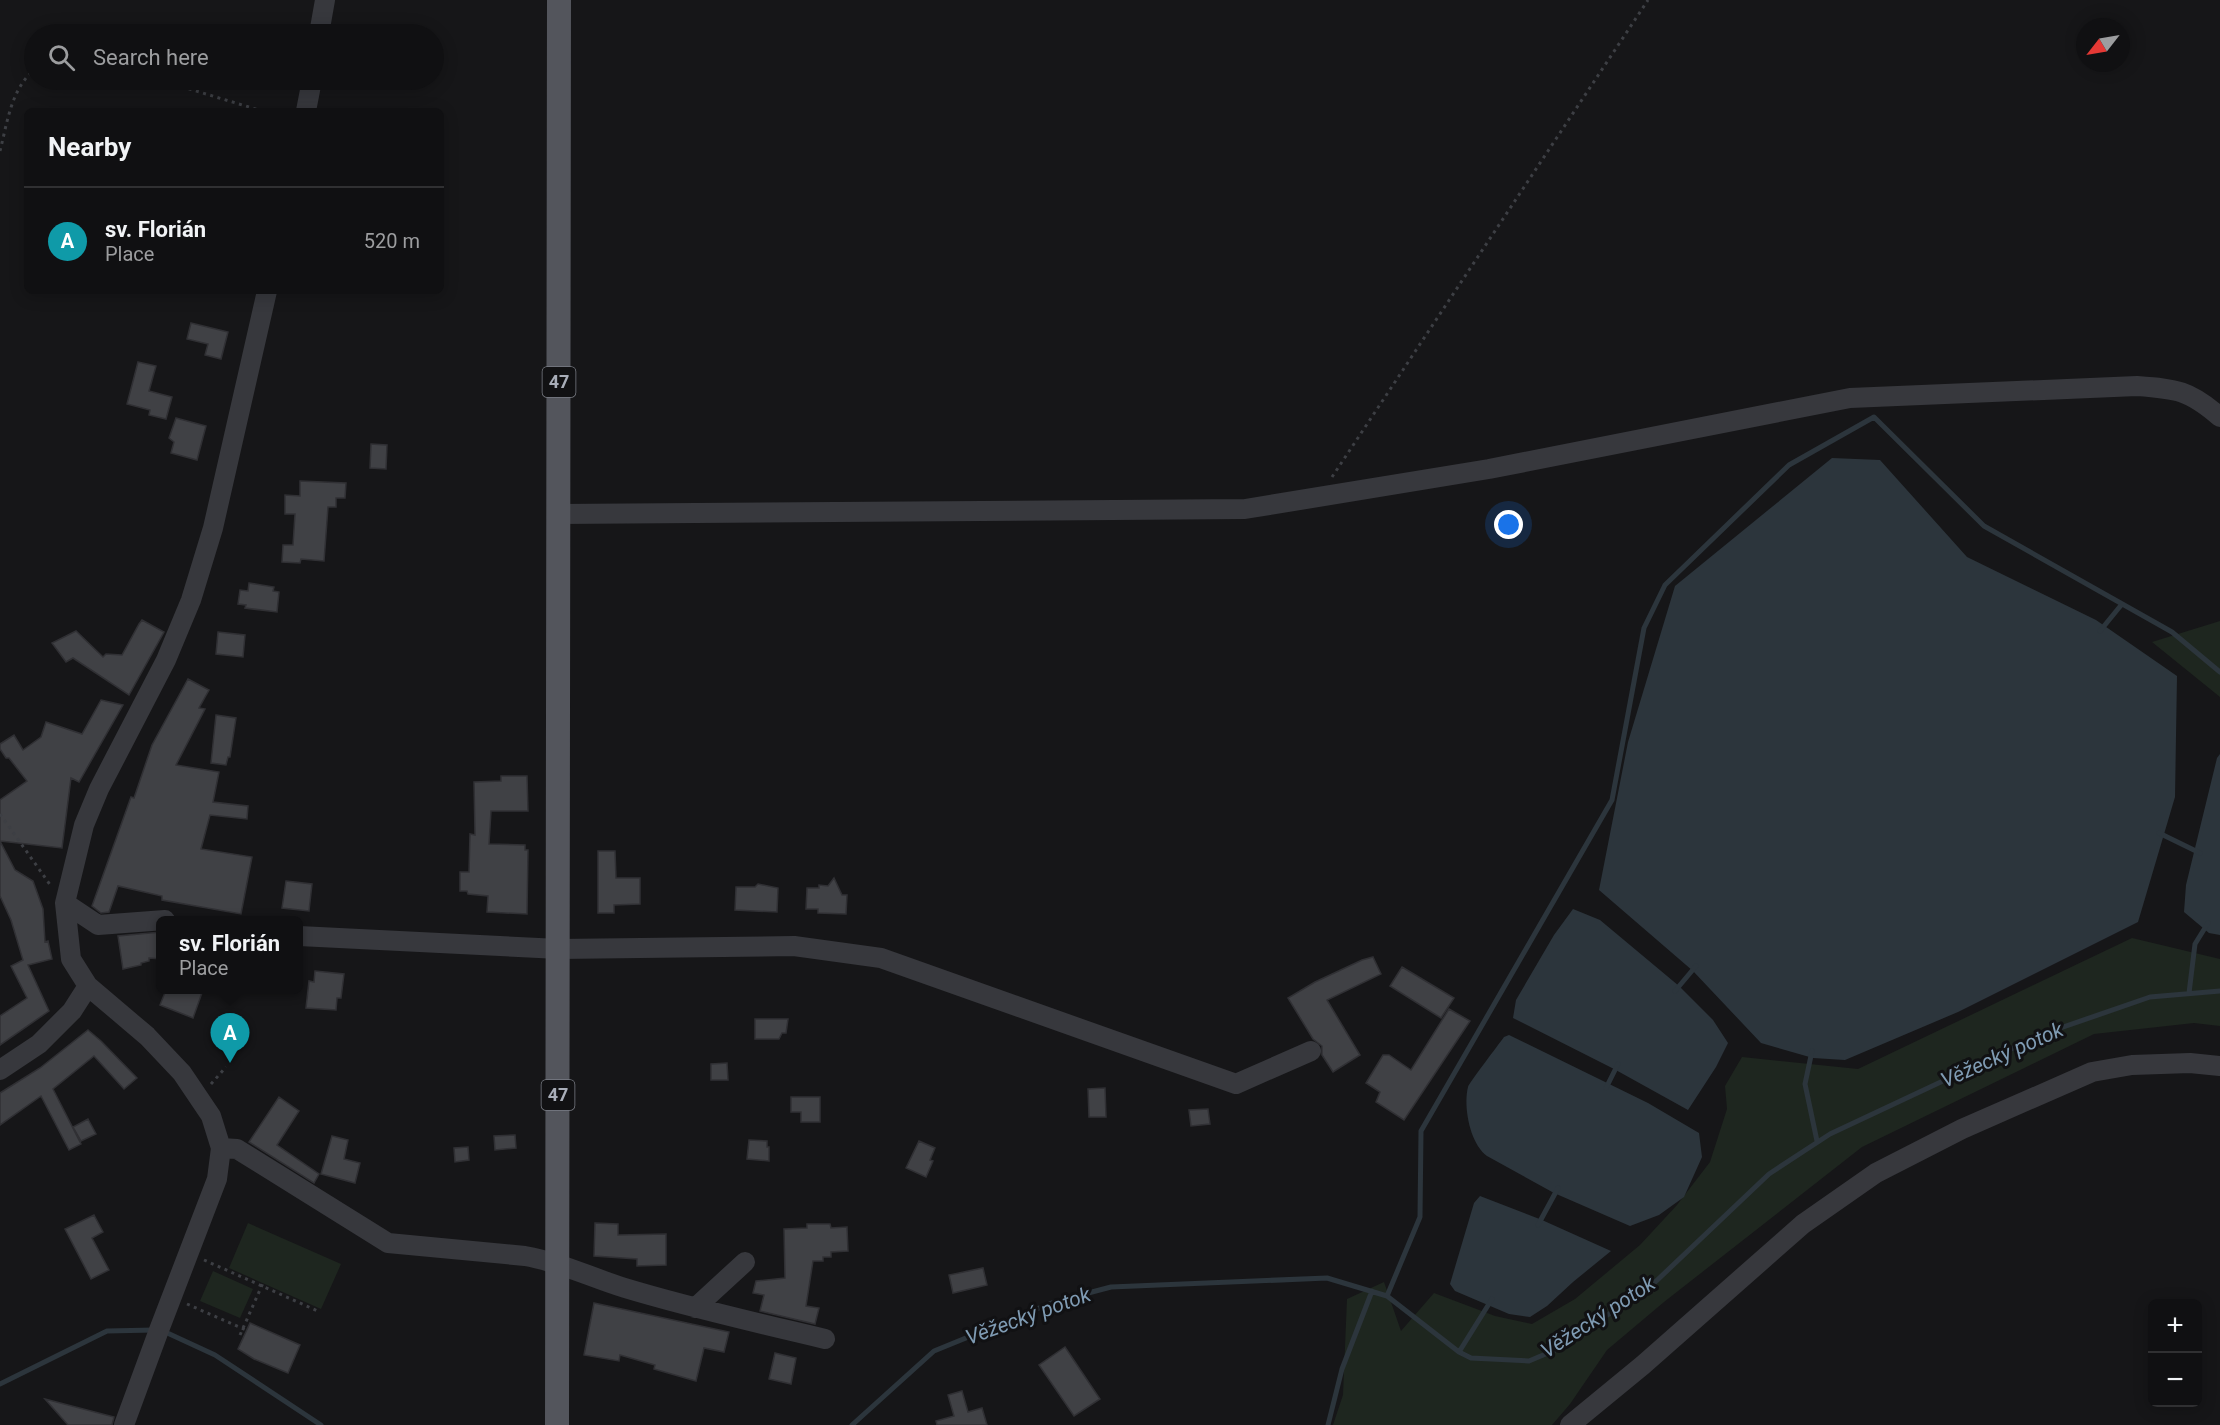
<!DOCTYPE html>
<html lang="en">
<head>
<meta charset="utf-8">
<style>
	:root { --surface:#101012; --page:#1e1e20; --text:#f1f3f6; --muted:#9c9d9f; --line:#303032; --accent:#0f766e }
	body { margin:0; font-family:Roboto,sans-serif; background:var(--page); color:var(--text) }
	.controls { position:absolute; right:18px; bottom:18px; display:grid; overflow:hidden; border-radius:9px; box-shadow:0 3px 15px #0003 }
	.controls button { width:54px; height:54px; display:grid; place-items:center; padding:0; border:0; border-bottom:2px solid var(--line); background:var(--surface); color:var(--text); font:30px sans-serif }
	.compass { position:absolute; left:2076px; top:18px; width:54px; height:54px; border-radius:50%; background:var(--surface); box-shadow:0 3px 15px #0003; rotate:239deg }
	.you { position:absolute; left:1509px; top:525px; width:21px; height:21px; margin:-15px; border:4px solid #fff; border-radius:50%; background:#1a73e8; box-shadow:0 0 0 9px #1a73e833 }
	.badge { display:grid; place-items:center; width:39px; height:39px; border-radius:50%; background:var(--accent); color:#fff; font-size:20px; font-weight:700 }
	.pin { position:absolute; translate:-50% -50px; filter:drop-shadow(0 2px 3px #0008) }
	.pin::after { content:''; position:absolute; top:32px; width:21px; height:18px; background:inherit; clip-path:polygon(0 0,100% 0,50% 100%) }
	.popup { position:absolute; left:156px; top:916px; width:147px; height:78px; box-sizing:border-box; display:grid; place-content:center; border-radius:9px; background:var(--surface); filter:drop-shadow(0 2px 4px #0005); font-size:20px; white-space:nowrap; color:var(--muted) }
	.popup b { font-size:22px; color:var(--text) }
	.popup::after { content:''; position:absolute; left:50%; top:100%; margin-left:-12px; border:12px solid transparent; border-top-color:var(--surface) }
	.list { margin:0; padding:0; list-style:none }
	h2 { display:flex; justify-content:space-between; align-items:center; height:78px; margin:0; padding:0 24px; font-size:26px }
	h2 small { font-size:20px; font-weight:400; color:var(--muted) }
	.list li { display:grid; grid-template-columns:39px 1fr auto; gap:18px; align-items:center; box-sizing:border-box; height:108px; padding:0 24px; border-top:2px solid var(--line) }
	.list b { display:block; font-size:22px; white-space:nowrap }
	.list p { margin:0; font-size:20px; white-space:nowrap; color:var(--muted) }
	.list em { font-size:20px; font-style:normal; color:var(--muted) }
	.icon { flex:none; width:33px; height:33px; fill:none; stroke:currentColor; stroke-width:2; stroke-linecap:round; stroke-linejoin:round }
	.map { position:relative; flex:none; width:2220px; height:1425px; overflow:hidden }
	.search { position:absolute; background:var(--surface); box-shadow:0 3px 15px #0003; left:24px; top:24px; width:420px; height:66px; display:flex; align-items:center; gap:15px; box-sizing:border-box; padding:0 21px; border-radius:33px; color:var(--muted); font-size:22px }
	.panel { position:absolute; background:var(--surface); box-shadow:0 3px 15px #0003; left:24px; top:108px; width:420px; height:186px; border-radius:9px }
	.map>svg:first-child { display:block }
</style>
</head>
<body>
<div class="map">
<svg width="2220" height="1425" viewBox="0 0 2220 1425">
	<rect width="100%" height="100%" fill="#161618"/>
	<path fill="#1e261f" d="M2220,621V697L2152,642Z
		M2132,938L2220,959V1026L2194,1023L2094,1034L1862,1147L1664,1302L1607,1350L1570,1404L1552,1425H1333L1343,1395L1347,1299L1384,1282L1401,1331L1434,1293L1495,1316L1532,1324L1575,1299L1640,1245L1677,1205L1710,1162L1727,1109L1725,1086L1742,1057L1858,1069Z
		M248,1223L341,1264L321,1309L229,1268Z
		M213,1271L253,1289L240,1318L200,1301Z"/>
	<path fill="#2c353c" d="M1832,458L1880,460L1967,557L2096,620L2177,676L2175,797L2138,922L1958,1012L1845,1060L1813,1058L1761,1043L1693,971L1599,890L1628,742L1675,586Z
		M2220,754V935L2209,933L2184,912L2186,885L2217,758Z
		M1573,909L1600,920L1679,986L1713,1020L1728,1043L1716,1067L1688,1110L1614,1069L1513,1018L1516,1000L1554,935Z
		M1509,1035L1648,1103L1699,1133L1702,1157L1684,1197L1659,1215L1630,1226L1554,1193L1487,1156C1470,1144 1463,1107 1468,1087C1469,1083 1499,1044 1504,1037Z
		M1480,1196L1542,1220L1611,1251L1573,1282L1547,1306L1530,1317L1509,1314L1455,1291L1450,1284L1474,1203Z"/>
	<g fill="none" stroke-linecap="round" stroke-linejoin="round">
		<path stroke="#2c353c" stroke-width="5" d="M2100,631L2122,604
			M2159,833L2200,853
			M1675,991L1696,966
			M2189,993L2195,944L2208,923
			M1812,1051L1805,1084L1817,1141
			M1606,1088L1618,1064
			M1538,1225L1558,1188
			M1387,1296L1420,1217L1421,1131L1612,800L1644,628L1665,585L1789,465L1874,417L1984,526L2172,632L2220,672
			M163,1331L215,1355L321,1425
			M1459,1352L1492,1299
			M0,1384L107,1331L154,1330
			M852,1425L934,1351L1054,1302L1111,1287L1327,1278L1387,1296L1459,1352L1471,1358L1529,1361L1555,1350L1651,1286L1769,1174L1830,1134L2043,1034L2150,997L2220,991
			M1328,1425L1342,1369L1372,1291"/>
	</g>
	<path fill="#404145" stroke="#303034" stroke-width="1.5" d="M191,323L228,332L221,359L205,355L208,344L187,339Z
		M138,362L156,366L149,391L172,397L166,419L149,415L150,410L127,404Z
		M176,418L206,426L197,460L171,453L174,442L169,438Z
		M371,444L387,445L386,469L370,468Z
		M300,481L346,483L345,498H336V507H328L324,561L301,559L300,563L282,562L283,545H293L295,514H285V495L300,496Z
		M249,583L274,587L273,591L279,592L277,612L245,608L246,605L238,604L240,590L248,591Z
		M142,620L164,632L129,695L73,658L66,662L52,643L76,631L103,657L106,654L122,655L139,624Z
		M218,632L245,635L243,657L216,654Z
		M188,679L209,690L199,708L205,709L176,765L219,772L213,802L248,806L247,819L210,815L201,849L252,857L241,914L162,900V896L118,886L109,912L101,913L92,906L131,797L134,798L152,745Z
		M101,700L123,705L79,782L71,778L62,848L0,841L15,870L33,881L43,909L45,942L48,941L52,959L28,965L49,1011L0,1045V1016L27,998L11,966L23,960L11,920L0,896V800L27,781L9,758H6L0,749V744L14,735L23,750L41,737L46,722L82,734Z
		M216,715L236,718L230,757H228L226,765L211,763Z
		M501,776H527L528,811H491L489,844L525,845V850H528L527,914L487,912L488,896L468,894L467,891H460V872H469L470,834L475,835L474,782L501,781Z
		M598,851H615L616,878H640V904L614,905V913H598Z
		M834,878L842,895H847L846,914L818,913V909H806L807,888H819V885L828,886Z
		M286,881L312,884L309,911L282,908Z
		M758,884L778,888L777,912L735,910L736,887H755Z
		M161,932V959L149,958V961L141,963V965L123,969L118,936Z
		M1373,957L1381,974L1327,1000L1360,1055L1333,1072L1322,1055V1046L1313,1039L1288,998L1315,982L1362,960Z
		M1402,967L1454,998L1441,1018L1390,986Z
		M315,971L344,974L341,998H337L336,1010L306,1008L309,981L314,982Z
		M166,990H203L193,1018L160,1005Z
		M1449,1009L1470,1021L1404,1120L1376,1102L1380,1092L1366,1083L1383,1055H1389L1411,1070Z
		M755,1019H788L786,1033H782L779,1039H755Z
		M88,1030L101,1041L137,1078L124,1089L94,1056L53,1089L81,1144L69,1150L41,1096L0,1125V1093L40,1068Z
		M727,1063L728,1080H711V1064Z
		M1105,1088L1106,1117H1089L1088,1089Z
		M279,1097L299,1111L277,1145L319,1174L314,1183L249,1142Z
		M791,1097H820V1122H801V1112H791Z
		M1208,1109L1210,1124L1191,1126L1189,1110Z
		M88,1119L96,1134L81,1141L73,1127Z
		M515,1135L516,1148L495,1150L494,1136Z
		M332,1136L348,1140L344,1159L360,1163L355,1183L321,1174Z
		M749,1140L767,1141V1147H769V1161L747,1159Z
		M919,1141L935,1148L930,1160L933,1161L926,1177L906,1168Z
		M468,1147L469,1160L455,1162L454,1148Z
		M94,1215L103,1232L92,1238L109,1270L91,1279L65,1229Z
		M595,1223L618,1224V1235L666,1234V1265L637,1266V1259L594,1256Z
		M807,1224H830L831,1228L847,1227L848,1251L831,1252V1257H823V1261H813L806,1306L819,1308L815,1324L760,1311L764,1295L753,1293L756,1281L785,1278L784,1229L807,1228Z
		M983,1268L987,1285L953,1293L949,1275Z
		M594,1303L729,1332L724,1352L704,1348L696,1381L654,1369L655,1365L620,1355L619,1361L584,1355Z
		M250,1323L300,1345L288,1373L254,1359L238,1349Z
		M1065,1347L1100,1399L1074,1416L1039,1365Z
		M775,1353L796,1358L791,1384L769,1379Z
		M962,1391L968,1412L982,1408L987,1425H937L936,1421L954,1416L948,1395Z
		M45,1399L114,1417L112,1425H68Z"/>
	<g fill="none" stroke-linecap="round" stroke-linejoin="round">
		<path stroke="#3d3f44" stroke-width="3" stroke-dasharray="3 4.5" stroke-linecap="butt" d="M160,80L262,111
			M0,151C7,124 11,89 34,70
			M1332,477L1648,0
			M0,814L51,886
			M211,1084L226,1067
			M204,1260L320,1312
			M187,1304L246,1330
			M240,1335L263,1283"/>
		<path stroke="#37383d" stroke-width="20" d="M319,34L325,0
			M306,111L312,80
			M559,514L1245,509L1489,469L1850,398L2137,386C2177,389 2189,390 2220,417
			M65,903L98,925L165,920
			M299,936L559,949L794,946L881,958L1236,1084L1311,1051
			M0,1070L39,1044L72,1011L88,986
			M221,1148L237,1149L388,1243L525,1256C560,1262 592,1278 625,1288C691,1308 758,1323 825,1339
			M695,1308L745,1262
			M124,1425L159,1330L217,1179L221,1148L211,1116L182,1073L147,1036L88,986L71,959L65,903L84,825L99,789L166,660L191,600L213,528L267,291
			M1570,1425L1643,1365L1803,1224L1876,1173L1962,1129L2092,1072L2132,1065L2190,1063L2220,1066"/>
		<path stroke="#53555c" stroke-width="24" d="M557,1425L559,0"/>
	</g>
	<g text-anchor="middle" stroke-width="6" stroke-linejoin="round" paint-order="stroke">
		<g fill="#111113" stroke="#7b7e86" stroke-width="1.5">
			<rect x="542.5" y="367" width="33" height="30" rx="4.5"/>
			<rect x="541.5" y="1080" width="33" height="30" rx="4.5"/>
		</g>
		<g font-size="18" font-weight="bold" fill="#a8adb8">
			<text x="559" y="388">47</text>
			<text x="558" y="1101">47</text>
		</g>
		<g font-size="21" font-style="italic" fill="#7f9bb3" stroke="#111113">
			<text transform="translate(2002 1055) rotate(-24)" y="7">Věžecký potok</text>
			<text transform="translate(1028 1316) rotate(-20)" y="7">Věžecký potok</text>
			<text transform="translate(1598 1317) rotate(-33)" y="7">Věžecký potok</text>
		</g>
	</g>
</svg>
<div class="controls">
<button>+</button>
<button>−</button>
</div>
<svg class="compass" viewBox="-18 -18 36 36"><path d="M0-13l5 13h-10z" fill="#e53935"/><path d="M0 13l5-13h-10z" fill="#9c9d9f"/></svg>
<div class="you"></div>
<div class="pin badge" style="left:230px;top:1063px;background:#0f9aa8">A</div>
<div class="popup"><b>sv. Florián</b>Place</div>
<div class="search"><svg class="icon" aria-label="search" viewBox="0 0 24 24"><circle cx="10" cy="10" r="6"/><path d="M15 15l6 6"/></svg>Search here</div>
<section class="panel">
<h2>Nearby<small></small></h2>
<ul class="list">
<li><span class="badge" style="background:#0f9aa8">A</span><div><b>sv. Florián</b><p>Place</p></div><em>520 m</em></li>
</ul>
</section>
</div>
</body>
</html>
